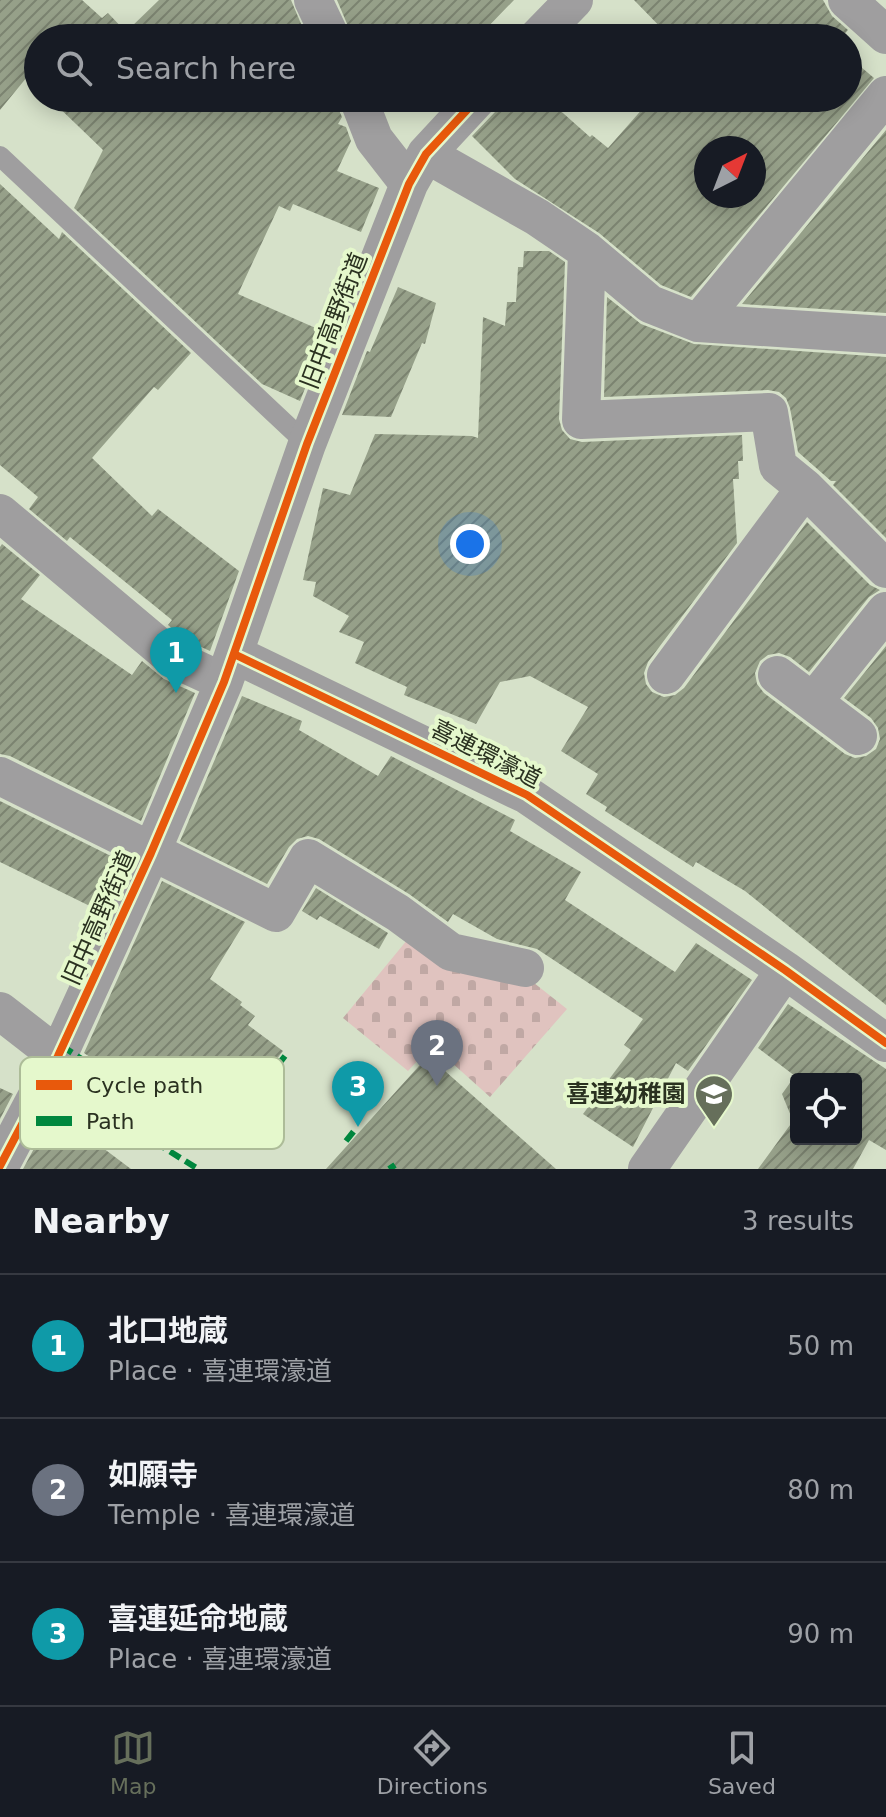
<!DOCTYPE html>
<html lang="en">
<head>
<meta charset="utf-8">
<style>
	:root { --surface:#171b24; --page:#242831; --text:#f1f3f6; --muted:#9ea1a6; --line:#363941; --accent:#666f5b }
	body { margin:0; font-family:"DejaVu Sans","Noto Sans JP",sans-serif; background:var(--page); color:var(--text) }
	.controls { position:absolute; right:24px; bottom:24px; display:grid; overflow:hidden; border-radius:8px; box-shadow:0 4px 20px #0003 }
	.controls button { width:72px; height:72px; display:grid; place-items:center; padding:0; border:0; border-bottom:2px solid var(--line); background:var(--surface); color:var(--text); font:40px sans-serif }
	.compass { position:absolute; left:694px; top:136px; width:72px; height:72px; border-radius:50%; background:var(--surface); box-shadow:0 4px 20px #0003; rotate:42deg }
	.you { position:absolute; left:470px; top:544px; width:28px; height:28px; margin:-20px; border:6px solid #fff; border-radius:50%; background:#1a73e8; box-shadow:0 0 0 12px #1a73e833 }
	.badge { display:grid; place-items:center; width:52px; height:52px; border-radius:50%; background:var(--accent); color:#fff; font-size:26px; font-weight:700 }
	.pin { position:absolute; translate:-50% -66px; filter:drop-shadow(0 2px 4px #0008) }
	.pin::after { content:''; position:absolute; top:42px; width:28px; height:24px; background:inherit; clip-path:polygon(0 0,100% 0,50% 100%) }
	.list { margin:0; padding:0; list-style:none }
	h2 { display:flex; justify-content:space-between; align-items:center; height:104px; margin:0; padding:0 32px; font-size:34px }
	h2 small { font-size:26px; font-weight:400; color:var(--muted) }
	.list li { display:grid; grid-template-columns:52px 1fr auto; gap:24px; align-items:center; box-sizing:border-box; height:144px; padding:0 32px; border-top:2px solid var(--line) }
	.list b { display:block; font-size:30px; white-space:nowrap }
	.list p { margin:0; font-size:26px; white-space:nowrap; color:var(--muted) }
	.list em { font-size:26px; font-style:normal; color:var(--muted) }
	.icon { flex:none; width:44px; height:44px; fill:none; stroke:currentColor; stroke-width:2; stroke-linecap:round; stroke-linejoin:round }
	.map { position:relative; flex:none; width:886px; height:1169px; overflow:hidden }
	.search { position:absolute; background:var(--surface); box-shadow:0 4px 20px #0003; left:24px; right:24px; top:24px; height:88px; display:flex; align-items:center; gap:20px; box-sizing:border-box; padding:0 28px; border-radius:44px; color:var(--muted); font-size:30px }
	.sheet { height:536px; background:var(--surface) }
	nav { display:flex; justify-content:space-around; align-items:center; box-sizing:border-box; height:112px; border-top:2px solid var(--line); background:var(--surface); font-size:22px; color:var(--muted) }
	nav a { display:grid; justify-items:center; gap:4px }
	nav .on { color:var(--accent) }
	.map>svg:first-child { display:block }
</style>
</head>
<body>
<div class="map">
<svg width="886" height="1169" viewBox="0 0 886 1169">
	<defs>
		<pattern id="cemetery-stones" width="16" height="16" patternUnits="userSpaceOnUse" patternTransform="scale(2)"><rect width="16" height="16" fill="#e0c3bf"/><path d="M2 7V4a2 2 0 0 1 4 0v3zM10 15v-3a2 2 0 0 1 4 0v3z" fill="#c0a8a4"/></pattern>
		<pattern id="building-hatch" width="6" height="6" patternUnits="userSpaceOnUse" patternTransform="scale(2)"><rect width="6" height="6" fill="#96a089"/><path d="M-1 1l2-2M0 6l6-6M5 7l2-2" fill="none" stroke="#7b8370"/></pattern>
	</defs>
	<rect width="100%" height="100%" fill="#d6e1c9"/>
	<path fill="url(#cemetery-stones)" d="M412,934L529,979L567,1009L490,1097L432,1045L408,1071L343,1018Z"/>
	<path fill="url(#building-hatch)" fill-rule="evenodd" d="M0,0H82L102,18L108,13L126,32L159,0H291L307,38H38V87L27,77L0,110Z
		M337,0H514L477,38H353Z
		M634,0H823L832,16L848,30L841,38H671Z
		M848,56L874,78L691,297L661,285L599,233L515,179L472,136L495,112L499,98H546L590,137L592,135L608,148L652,98H848ZM706,148H754V196H706Z
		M49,98H318L338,108L342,117L338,124L346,127L351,141L337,171L379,188L361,232L293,204L290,211L279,206L238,294L327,333L300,401L262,384L74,208L103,150Z
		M886,130V313L742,304Z
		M0,184L59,239L62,232L191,353L158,390L154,387L92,458L152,516L158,509L239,571L210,651L186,640L168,625L172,620L70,537L67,541L29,509L38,497L0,465Z
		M524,251H549L565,262L559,419L562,430L570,439L582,442L742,435L743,461H738L739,479H733L737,543L648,662L644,673L646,684L652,692L664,697L675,695L684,688L807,522L870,585L880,590L869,597L809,672L790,657L779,653L768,655L760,661L755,673L757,684L764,693L845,754L855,758L866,756L876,749L880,739L878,728L871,718L844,698L886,646V1005L745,891L696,862L693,867L605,811L607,807L586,794L598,774L561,751L588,707L530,676L500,682L476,724L404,695L407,687L355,663L364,642L339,632L349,616L313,596L316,582L303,580L323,488L350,495L375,434L472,436L478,438L483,317L505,326L507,302H516L518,267H523Z
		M398,287L436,303L425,344L422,343L391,417L342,415L367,351L370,352Z
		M607,297L641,324L694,344L886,357V538L833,485L836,481H831L798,452L790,408L786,398L779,392L768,390L604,397Z
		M2,544L40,575L21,599L132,675L142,661L164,679L195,693L141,821L10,756L0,754V547Z
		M242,696L302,721L299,730L378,776L391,756L515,820L510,831L581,872L565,900L675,972L696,943L752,980L688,1071L676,1063L633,1147L583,1114L631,1050L624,1045L643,1019L537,949L497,939L453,914L448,922L409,894L319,839L308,836L297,839L289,847L267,884L180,841Z
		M0,801L123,862L100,911L0,862Z
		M162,881L245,922L210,979L242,1002L240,1005L255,1016L248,1025L283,1051L218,1135L164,1096L159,1104L84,1053Z
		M316,888L388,933L379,949L320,916L317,920L302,911Z
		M788,1004L886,1069V1150L869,1140L853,1169H758L793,1121L782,1094L795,1076L758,1048ZM796,1079H856V1139H796Z
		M428,1056L556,1169H326Z
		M0,1088L13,1094L0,1119Z
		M52,1115L79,1130L131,1169H23Z"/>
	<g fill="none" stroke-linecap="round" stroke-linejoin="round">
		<path stroke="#9f9e9f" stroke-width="20" d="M0,156L307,444"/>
		<path stroke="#9f9e9f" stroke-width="38" d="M313,0L331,38
			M847,0L886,35
			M537,38L574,0
			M358,98L374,139L409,184
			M426,154L537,217L587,251L650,304L698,323L886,335
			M587,251L581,420L769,412L778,466L805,488L886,569
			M698,323L886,95
			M0,513L174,659L224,682
			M234,654L527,795L785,970L886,1043
			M666,675L805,488
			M777,675L858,736
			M813,702L886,611
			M0,776L276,913L308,858L398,913L451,952L525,968
			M0,1011L58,1056
			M0,1166L58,1056L151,853L224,682L307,444L409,184L426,154L478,98
			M647,1169L785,970"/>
		<path stroke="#00873e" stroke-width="6" stroke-dasharray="12 6" stroke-linecap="butt" d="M62,1046L213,1146L285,1056
			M48,1075L198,1169
			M346,1141L354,1131
			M389,1169L395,1165"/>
		<g stroke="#e5f8cc" stroke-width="13">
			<path id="cycleway" d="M234,654L527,795L785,970L886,1043
				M0,1166L58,1056L151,853L224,682L307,444L409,184L426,154L478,98"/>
		</g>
		<use href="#cycleway" stroke="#e8590c" stroke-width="8"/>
	</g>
	<defs>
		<g id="school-pin" transform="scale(2)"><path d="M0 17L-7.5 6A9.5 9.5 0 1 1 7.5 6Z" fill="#666f5b" stroke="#e5f8cc"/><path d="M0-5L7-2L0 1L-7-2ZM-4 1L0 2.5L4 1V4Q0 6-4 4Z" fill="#fff"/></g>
	</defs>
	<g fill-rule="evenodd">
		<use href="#school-pin" x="714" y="1094"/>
	</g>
	<g text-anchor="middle" stroke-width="8" stroke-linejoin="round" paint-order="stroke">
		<g font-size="24" fill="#2a3120" stroke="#e5f8cc">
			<text transform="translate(334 321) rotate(-69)" y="8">旧中高野街道</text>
			<text transform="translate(486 754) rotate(27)" y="8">喜連環濠道</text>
			<text transform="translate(99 918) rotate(-66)" y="8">旧中高野街道</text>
		</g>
		<g font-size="24" font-weight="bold" fill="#2a3120" stroke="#e5f8cc" text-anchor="end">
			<text x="686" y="1102">喜連幼稚園</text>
		</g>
	</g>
	<rect x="20" y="1057" width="264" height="92" rx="12" fill="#e5f8cc" stroke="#adbc98" stroke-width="2"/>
	<rect x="36" y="1080" width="36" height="10" fill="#e8590c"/>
	<rect x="36" y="1116" width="36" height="10" fill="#00873e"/>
	<g font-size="22" fill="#2a3120">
		<text x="86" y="1093">Cycle path</text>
		<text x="86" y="1129">Path</text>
	</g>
</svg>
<div class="controls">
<button><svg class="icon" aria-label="locate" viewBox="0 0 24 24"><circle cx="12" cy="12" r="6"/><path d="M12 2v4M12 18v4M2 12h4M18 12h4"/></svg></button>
</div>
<svg class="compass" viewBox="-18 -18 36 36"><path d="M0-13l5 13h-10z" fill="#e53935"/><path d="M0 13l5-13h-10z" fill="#9ea1a6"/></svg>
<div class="you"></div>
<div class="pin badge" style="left:176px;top:693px;background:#0f9aa8">1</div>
<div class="pin badge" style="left:437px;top:1086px;background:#6b7280">2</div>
<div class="pin badge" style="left:358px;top:1127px;background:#0f9aa8">3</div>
<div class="search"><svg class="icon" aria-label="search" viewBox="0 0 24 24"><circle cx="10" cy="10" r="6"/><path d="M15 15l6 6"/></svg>Search here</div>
</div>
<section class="sheet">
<h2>Nearby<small>3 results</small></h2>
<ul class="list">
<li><span class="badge" style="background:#0f9aa8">1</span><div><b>北口地蔵</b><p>Place · 喜連環濠道</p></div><em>50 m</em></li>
<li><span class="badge" style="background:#6b7280">2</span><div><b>如願寺</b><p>Temple · 喜連環濠道</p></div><em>80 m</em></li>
<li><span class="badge" style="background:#0f9aa8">3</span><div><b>喜連延命地蔵</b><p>Place · 喜連環濠道</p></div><em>90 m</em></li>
</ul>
</section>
<nav>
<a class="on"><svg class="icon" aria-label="map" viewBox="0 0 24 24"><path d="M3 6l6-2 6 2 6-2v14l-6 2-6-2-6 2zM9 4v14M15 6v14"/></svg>Map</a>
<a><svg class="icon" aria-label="directions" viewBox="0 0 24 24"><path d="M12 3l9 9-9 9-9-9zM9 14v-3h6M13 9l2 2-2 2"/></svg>Directions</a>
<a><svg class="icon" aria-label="saved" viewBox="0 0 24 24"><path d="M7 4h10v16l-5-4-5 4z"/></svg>Saved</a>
</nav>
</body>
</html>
